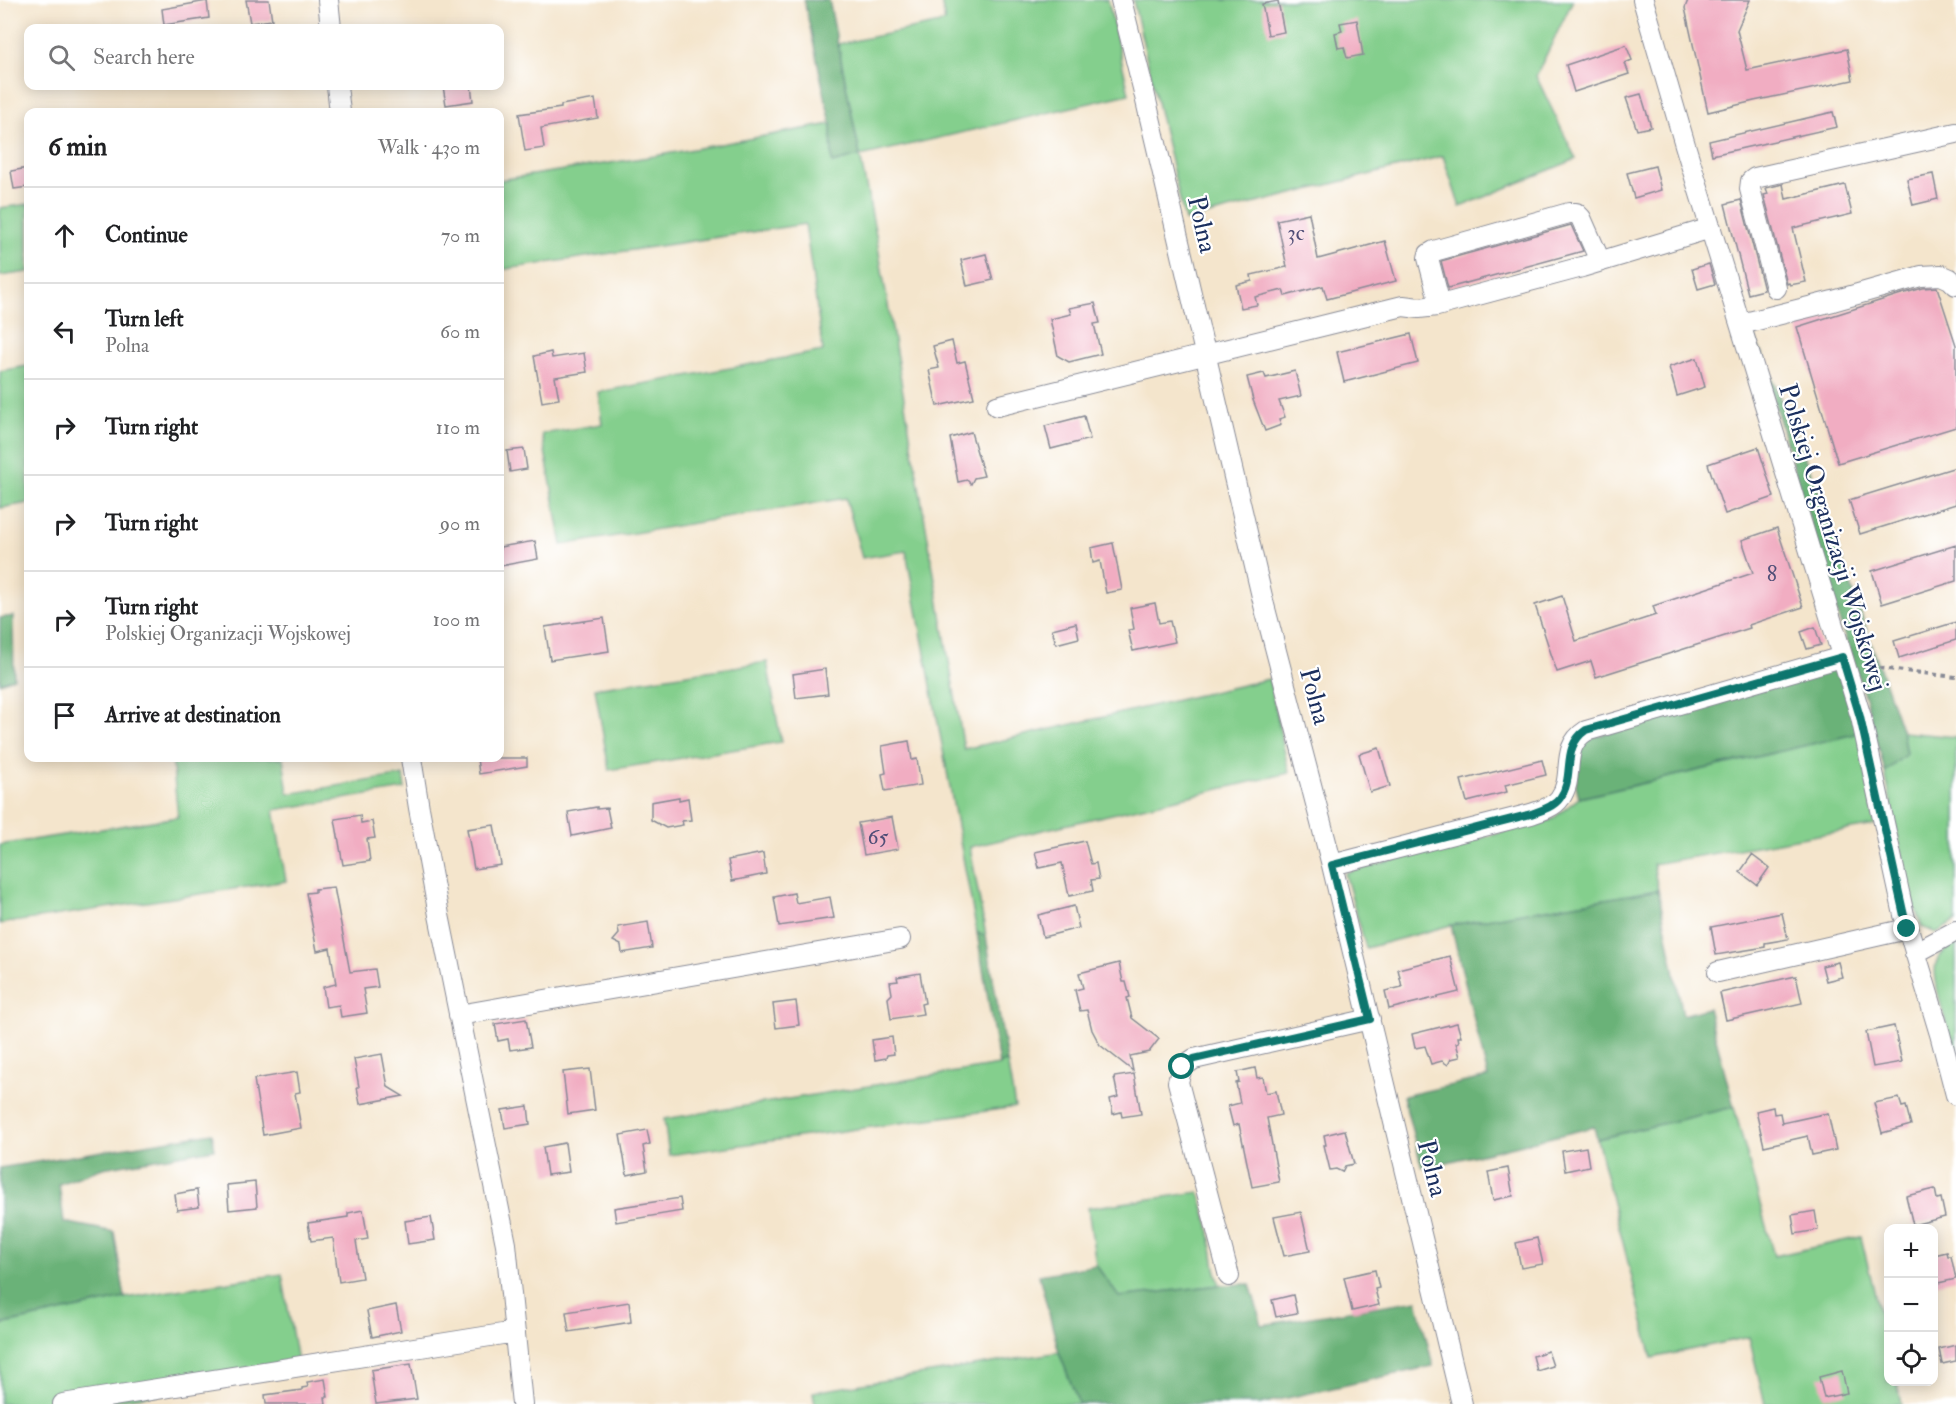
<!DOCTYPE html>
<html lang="en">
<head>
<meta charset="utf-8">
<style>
	:root { --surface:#fff; --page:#f6f6f6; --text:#202124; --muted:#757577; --line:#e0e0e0 }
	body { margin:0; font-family:"IM FELL Double Pica",serif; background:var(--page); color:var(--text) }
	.controls { position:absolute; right:18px; bottom:18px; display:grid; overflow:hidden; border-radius:12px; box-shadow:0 3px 15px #0003 }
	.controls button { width:54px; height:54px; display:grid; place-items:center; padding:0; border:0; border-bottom:2px solid var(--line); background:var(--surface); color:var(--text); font:30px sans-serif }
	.stop { position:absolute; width:18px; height:18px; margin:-14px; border:4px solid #0f766e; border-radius:50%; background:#fff }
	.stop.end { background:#0f766e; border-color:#fff; box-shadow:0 2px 6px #0008 }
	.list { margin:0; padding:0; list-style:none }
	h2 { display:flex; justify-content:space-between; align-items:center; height:78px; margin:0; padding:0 24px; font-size:26px }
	h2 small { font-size:20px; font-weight:400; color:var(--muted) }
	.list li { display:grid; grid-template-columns:39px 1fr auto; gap:18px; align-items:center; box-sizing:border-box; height:96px; padding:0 24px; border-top:2px solid var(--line) }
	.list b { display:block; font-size:22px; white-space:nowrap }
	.list p { margin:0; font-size:20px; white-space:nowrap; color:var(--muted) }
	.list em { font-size:20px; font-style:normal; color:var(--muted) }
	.icon { flex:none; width:33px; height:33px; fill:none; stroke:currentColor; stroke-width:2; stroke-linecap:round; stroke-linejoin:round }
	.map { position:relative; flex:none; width:1956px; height:1404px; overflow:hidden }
	.search { position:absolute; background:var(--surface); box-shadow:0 3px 15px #0003; left:24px; top:24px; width:480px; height:66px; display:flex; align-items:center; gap:15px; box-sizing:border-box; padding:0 21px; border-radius:12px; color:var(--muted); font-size:22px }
	.panel { position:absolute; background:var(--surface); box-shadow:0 3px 15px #0003; left:24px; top:108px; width:480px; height:654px; border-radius:12px }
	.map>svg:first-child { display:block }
</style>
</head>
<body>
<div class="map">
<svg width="1956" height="1404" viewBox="0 0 1956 1404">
	<rect width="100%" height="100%" fill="#fff"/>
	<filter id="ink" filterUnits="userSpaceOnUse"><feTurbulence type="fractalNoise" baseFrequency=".0167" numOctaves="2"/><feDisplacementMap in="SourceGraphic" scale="12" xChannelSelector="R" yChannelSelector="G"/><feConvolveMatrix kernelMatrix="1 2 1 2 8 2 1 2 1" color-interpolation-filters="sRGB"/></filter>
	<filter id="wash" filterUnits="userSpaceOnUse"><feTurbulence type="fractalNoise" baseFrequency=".008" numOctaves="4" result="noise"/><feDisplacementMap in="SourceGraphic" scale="24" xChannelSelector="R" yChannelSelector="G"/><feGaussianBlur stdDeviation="1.35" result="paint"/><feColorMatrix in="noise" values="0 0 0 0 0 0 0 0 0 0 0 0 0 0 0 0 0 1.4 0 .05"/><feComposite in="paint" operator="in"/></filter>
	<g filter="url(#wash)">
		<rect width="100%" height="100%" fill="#f4e5cc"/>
		<path fill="#84cf8d" stroke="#507f76" stroke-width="1.5" d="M941,0H1108L1129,94L860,156L876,235L964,749L1269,679L1289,773L970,847L986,936L977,933L906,551L862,558L846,498L562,545L542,434L602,424L598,392L823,351L805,224L500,270V180L655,156L831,124L832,163L860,155L838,44L945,22Z
			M1133,0H1573L1536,76L1576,159L1460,207L1443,156L1185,221Z
			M28,204V272L0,276V208Z
			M28,366V503L0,508V371Z
			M767,662L781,742L609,770L595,688Z
			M1902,732L1956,737V921L1936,933L1922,927L1908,888L1885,772L1906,754Z
			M1859,733L1875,825L1653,864L1658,890L1451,925L1366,948L1345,873L1551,820L1579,798Z
			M172,758H283L288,794L403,775L405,789L274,810L286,881L0,924V845L178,817Z
			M1956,943V1057C1951,1036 1931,983 1936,963C1939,954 1948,948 1956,943Z
			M1007,1061L1015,1107L669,1155L664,1119L999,1065Z
			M1734,1107L1774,1256L1861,1237L1888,1348V1382H1897L1902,1404H1765L1749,1337L1652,1358L1597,1139Z
			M1199,1192L1209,1226L1215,1268L1220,1285L1118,1297L1096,1265L1088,1208Z
			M282,1274L299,1373L91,1404H0V1325L125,1298Z
			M1059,1352L1079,1404H815L813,1392Z"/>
		<path fill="#6bb278" stroke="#43706b" stroke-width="1.5" d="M804,0H829L860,156L832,163L831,124Z
			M1754,335L1817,487L1902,732L1906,754L1885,772L1870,713L1839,619Z
			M13,616L14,678L0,683V618Z
			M1837,668L1859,733L1579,798L1576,785L1582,744L1594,737Z
			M1658,890L1683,1015L1708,1008L1734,1107L1597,1139L1594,1127L1422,1168L1403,1096L1488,1077L1451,925Z
			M977,933L986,936L1007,1061L999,1065Z
			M212,1133L215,1149L103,1168L59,1184L64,1222L114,1232L125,1298L0,1325V1168Z
			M1096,1265L1119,1297L1220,1285L1250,1284L1262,1325L1417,1300L1433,1366L1260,1404H1079L1059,1352L1039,1275Z"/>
		<g id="blocks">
			<path fill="#f1adc2" d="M246,0H269L272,20L250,23Z
				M1688,0H1750L1737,30L1747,70L1847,49L1853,80L1754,101L1708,112L1685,8Z
				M207,1L209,18L164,25L162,9Z
				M1278,1L1284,32L1268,35L1262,4Z
				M1357,20L1363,55L1347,58L1344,47L1338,48L1335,33L1342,31L1340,23Z
				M1626,45L1632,60L1625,63L1629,74L1574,92L1566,65Z
				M443,86H471L473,101L446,105Z
				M1641,94L1651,127L1637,130L1626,98Z
				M595,99L598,118L541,128L544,148L525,151L519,114L561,108V105Z
				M1833,112L1837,127L1712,155L1709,141Z
				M1655,166L1661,190L1634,198L1627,173Z
				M28,168V187L14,189L11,171Z
				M1933,174L1938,199L1913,205L1907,179Z
				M1783,184L1786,199L1845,185L1852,214L1793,228L1806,282L1790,285L1789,283L1787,284L1764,195L1768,194L1766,188Z
				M1741,200L1764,290L1748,294L1725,204Z
				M1309,213L1318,259L1385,241L1396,281L1327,299L1323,286L1285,296L1283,290L1255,297L1257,305L1241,308L1236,285L1252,281L1251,275L1287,267L1277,220Z
				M1571,225L1583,251L1448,288L1441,261Z
				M986,254L993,280L967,286L961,260Z
				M1709,264L1715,284L1698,289L1692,269Z
				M1937,287L1956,345V427L1838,463L1797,327L1898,295L1923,288Z
				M1095,303L1100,323L1094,324L1101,354L1069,362L1058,356L1050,319L1071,314L1069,308Z
				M1411,334L1418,363L1344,382L1337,352Z
				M952,341L957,363L965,361L974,398L937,406L929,370L939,368L933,346Z
				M551,352L552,358L584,353L587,372L555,377L559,399L542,402L534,356Z
				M1697,358L1705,387L1677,396L1669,367Z
				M1295,371L1301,396L1279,401L1285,417L1279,419L1281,425L1265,431L1253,400L1247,377L1264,373L1266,378Z
				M1084,416L1090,439L1051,449L1045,426Z
				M971,432L984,476L974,478L971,484L967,480L958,482L950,438Z
				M1758,447L1774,497L1725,514L1708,464Z
				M524,449L527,469L510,472L507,451Z
				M1956,467V504L1860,534L1849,500Z
				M1777,528L1803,607L1749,625L1750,628L1596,677L1591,661L1557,672L1535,605L1562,596L1576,641L1656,615L1653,606L1753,573L1742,540Z
				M535,541L538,559L500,566V547Z
				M1113,543L1122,590L1106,593L1100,561L1093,563L1091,548Z
				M1956,545V581L1882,604L1872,571Z
				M1155,603L1159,623L1170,621L1175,642L1133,651L1128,630L1134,629L1130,608Z
				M604,618L609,651L550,660L545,627Z
				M1956,622V640L1899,658L1894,641Z
				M1076,623L1079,638L1056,644L1052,629Z
				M1815,627L1821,645L1807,649L1801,632Z
				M825,669L828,694L796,698L793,674Z
				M909,741L912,760L917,759L921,785L885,791L882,774L886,773L882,746Z
				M1379,748L1390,786L1370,792L1359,754Z
				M477,758H527V766L479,774Z
				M1542,760L1546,775L1505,785L1507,792L1467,802L1461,780Z
				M679,797V800L688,798L691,820L682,821L683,825L666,828L651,820V802Z
				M597,807V809L607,808L611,828L572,836L568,812Z
				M360,815L361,823L372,821L375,838L367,839L370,861L343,865L335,819Z
				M892,817L898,849L864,855L858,823Z
				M494,825L501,865L474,869L467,829Z
				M1085,841L1091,864L1096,863L1099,879L1091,880L1093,891L1069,896L1062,863L1039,868L1035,852Z
				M763,853L766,874L732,881L728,860Z
				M1752,855L1769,868L1757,885L1740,872Z
				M334,887L350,972L375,969L378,987L363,989L367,1013L341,1017L339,1005L326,1007L323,987L336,984L330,948L317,951L306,893L315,892V889Z
				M794,893L796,903L830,897L834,918L779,926L774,897Z
				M1074,906L1079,928L1043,937L1038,915Z
				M1782,913L1788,939L1765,943V947L1716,955L1711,927Z
				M648,922L652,948L622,953L621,945L613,941L619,934L618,927Z
				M1450,956L1459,992L1389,1009L1385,991L1402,987L1398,969Z
				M1838,962L1842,977L1826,981L1822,966Z
				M1119,963L1123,982H1126L1130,997L1127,998L1132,1018L1159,1039L1149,1052L1130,1056L1133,1071L1100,1045L1092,1030L1087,1010L1080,1011L1075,990L1083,988L1079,973Z
				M920,973L925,1003L921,1004L923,1014L891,1019L888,998L892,994L890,982L898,981L897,977Z
				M1796,976L1802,1003L1726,1020L1720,993Z
				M796,1001L799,1025L776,1028L773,1004Z
				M526,1019L531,1047L510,1050L508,1039L498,1041L495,1024Z
				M1457,1023L1461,1037H1458L1459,1042L1456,1043L1460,1057L1451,1059L1448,1065L1442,1061L1431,1064L1425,1046L1415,1048L1412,1034Z
				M1894,1026L1902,1062L1873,1067L1866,1032Z
				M892,1037L894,1054L887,1055L886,1058L875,1060L872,1040Z
				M382,1054L388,1087L403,1096L360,1104L357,1087H359L354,1059Z
				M1255,1068L1257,1078L1263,1077L1266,1093L1276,1091L1281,1115L1267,1118L1279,1182L1252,1187L1239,1124L1233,1126L1228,1106L1240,1103L1236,1083L1239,1082L1237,1072Z
				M590,1069L595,1110L568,1114L563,1072Z
				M297,1072L300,1092L295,1093L301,1128L263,1135L254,1079Z
				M1134,1074L1141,1114L1122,1117L1121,1112L1113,1114L1110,1099L1118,1097L1114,1077Z
				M1899,1098L1902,1107L1906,1106L1911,1125L1882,1133L1874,1103Z
				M528,1106L530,1124L505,1128L502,1110Z
				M1773,1107L1774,1114L1780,1113L1782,1123L1828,1113L1836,1150L1812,1155L1808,1136L1764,1146L1756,1111Z
				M647,1130L650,1144L643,1146L647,1171L627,1175L620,1135Z
				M1345,1130L1354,1164L1345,1166L1342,1172L1336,1169L1330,1170L1324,1145H1326L1324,1135Z
				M565,1143L569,1172L547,1175L543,1147Z
				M1586,1147L1589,1166L1565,1171L1562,1151Z
				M1508,1168L1513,1196L1493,1200L1488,1172Z
				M255,1182L257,1207L229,1210L227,1185Z
				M1935,1189L1937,1199L1941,1198L1945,1217L1913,1225L1906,1196Z
				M197,1190L199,1207L177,1210L175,1194Z
				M680,1198L682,1211L616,1222L614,1208Z
				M363,1210L368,1239L356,1241L362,1278L339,1282L333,1238L311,1241L308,1223L348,1217V1213Z
				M1815,1211L1818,1230L1795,1234L1792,1215Z
				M1301,1212L1310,1251L1284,1256L1274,1217Z
				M431,1217L435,1240L408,1244L405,1221Z
				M1537,1238L1543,1264L1521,1268L1516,1243Z
				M1947,1252L1948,1256H1951L1956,1279L1934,1284V1255Z
				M1375,1270L1379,1288L1375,1289L1379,1305L1352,1311L1344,1277Z
				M1293,1295L1297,1313L1276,1317L1272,1300Z
				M629,1302L631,1322L569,1332L566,1312Z
				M396,1305L401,1331L372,1337L367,1311Z
				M1956,1345V1361L1942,1364L1939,1349Z
				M1548,1351L1553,1366L1537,1371L1533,1356Z
				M411,1364L417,1399L376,1404L371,1370Z
				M1842,1371L1847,1393L1824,1398L1819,1377Z
				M325,1379L328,1397H325L326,1404H266L265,1395L302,1390V1388L308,1387L307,1382Z"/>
		</g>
	</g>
	<g filter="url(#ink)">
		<use href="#blocks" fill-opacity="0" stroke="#888a95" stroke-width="1.5"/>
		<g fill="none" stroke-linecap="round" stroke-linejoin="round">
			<g stroke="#888a95" stroke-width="22">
				<path id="minor" d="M328,0L331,28
					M1121,0L1143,88L1264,605L1332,865L1462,1404
					M1643,0L1685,145L1861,717L1904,915L1940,1034L1956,1095
					M337,86L340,112
					M1776,288L1750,189L1751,181L1755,178L1956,133
					M1440,304L1428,258L1429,254L1434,251L1569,213H1576L1581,218L1600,261
					M1741,324L1833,301L1921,276L1941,275L1950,279L1956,285
					M997,406L1403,306L1419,308L1437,306L1582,267L1711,228
					M411,758L419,808L439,915L506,1244L522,1404
					M1332,865L1531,814C1540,811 1554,807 1560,798C1576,776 1559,748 1586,731L1842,657
					M1915,953L1956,931
					M1718,972L1907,929
					M459,1015L900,939
					M1229,1276L1178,1082L1182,1067L1194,1059L1370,1019
					M63,1404L515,1332"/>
			</g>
			<path stroke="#888a95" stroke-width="4" stroke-dasharray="4.5 4.5" stroke-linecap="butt" d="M1862,666L1956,677"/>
			<use href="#minor" stroke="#fff" stroke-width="20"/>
		</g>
	</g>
	<g fill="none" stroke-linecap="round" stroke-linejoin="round" filter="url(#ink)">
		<path stroke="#0f766e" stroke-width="8" d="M1182,1067L1194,1059L1370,1019L1332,865L1531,814C1540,811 1554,807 1560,798C1576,776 1560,748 1586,730L1842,657L1860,717L1907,929"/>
	</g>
	<g text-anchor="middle" stroke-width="4.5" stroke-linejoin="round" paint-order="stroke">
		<g font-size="22" fill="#504e77">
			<text x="1296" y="240">3c</text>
			<text x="1772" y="581">8</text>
			<text x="878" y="844">65</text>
		</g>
		<g font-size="26" fill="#1b2f5e" stroke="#fff">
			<text transform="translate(1203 224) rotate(77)" y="9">Polna</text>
			<text transform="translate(1834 537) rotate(73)" y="9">Polskiej Organizacji Wojskowej</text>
			<text transform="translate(1316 696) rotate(75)" y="9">Polna</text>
			<text transform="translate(1433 1168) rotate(76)" y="9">Polna</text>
		</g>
	</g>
</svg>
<div class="controls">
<button>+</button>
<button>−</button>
<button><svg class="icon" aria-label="locate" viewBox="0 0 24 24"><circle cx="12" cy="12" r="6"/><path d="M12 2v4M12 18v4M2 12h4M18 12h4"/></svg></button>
</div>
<div class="stop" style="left:1182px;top:1067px"></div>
<div class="stop end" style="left:1907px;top:929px"></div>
<div class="search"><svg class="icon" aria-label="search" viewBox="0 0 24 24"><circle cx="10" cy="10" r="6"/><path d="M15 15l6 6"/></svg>Search here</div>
<section class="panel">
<h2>6 min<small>Walk · 430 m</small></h2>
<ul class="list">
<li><svg class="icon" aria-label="ahead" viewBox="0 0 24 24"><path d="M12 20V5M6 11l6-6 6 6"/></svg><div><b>Continue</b></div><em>70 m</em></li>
<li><svg class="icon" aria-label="left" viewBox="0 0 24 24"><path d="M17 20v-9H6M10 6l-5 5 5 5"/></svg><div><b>Turn left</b><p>Polna</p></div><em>60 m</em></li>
<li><svg class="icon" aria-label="right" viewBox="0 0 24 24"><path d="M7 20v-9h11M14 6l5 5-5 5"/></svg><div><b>Turn right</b></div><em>110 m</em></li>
<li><svg class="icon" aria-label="right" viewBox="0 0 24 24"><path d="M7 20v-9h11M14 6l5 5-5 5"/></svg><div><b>Turn right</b></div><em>90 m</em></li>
<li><svg class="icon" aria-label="right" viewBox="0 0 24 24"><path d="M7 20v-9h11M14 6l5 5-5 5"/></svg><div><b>Turn right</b><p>Polskiej Organizacji Wojskowej</p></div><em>100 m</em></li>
<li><svg class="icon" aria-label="arrive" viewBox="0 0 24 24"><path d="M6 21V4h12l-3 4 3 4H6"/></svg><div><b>Arrive at destination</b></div></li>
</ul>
</section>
</div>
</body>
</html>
